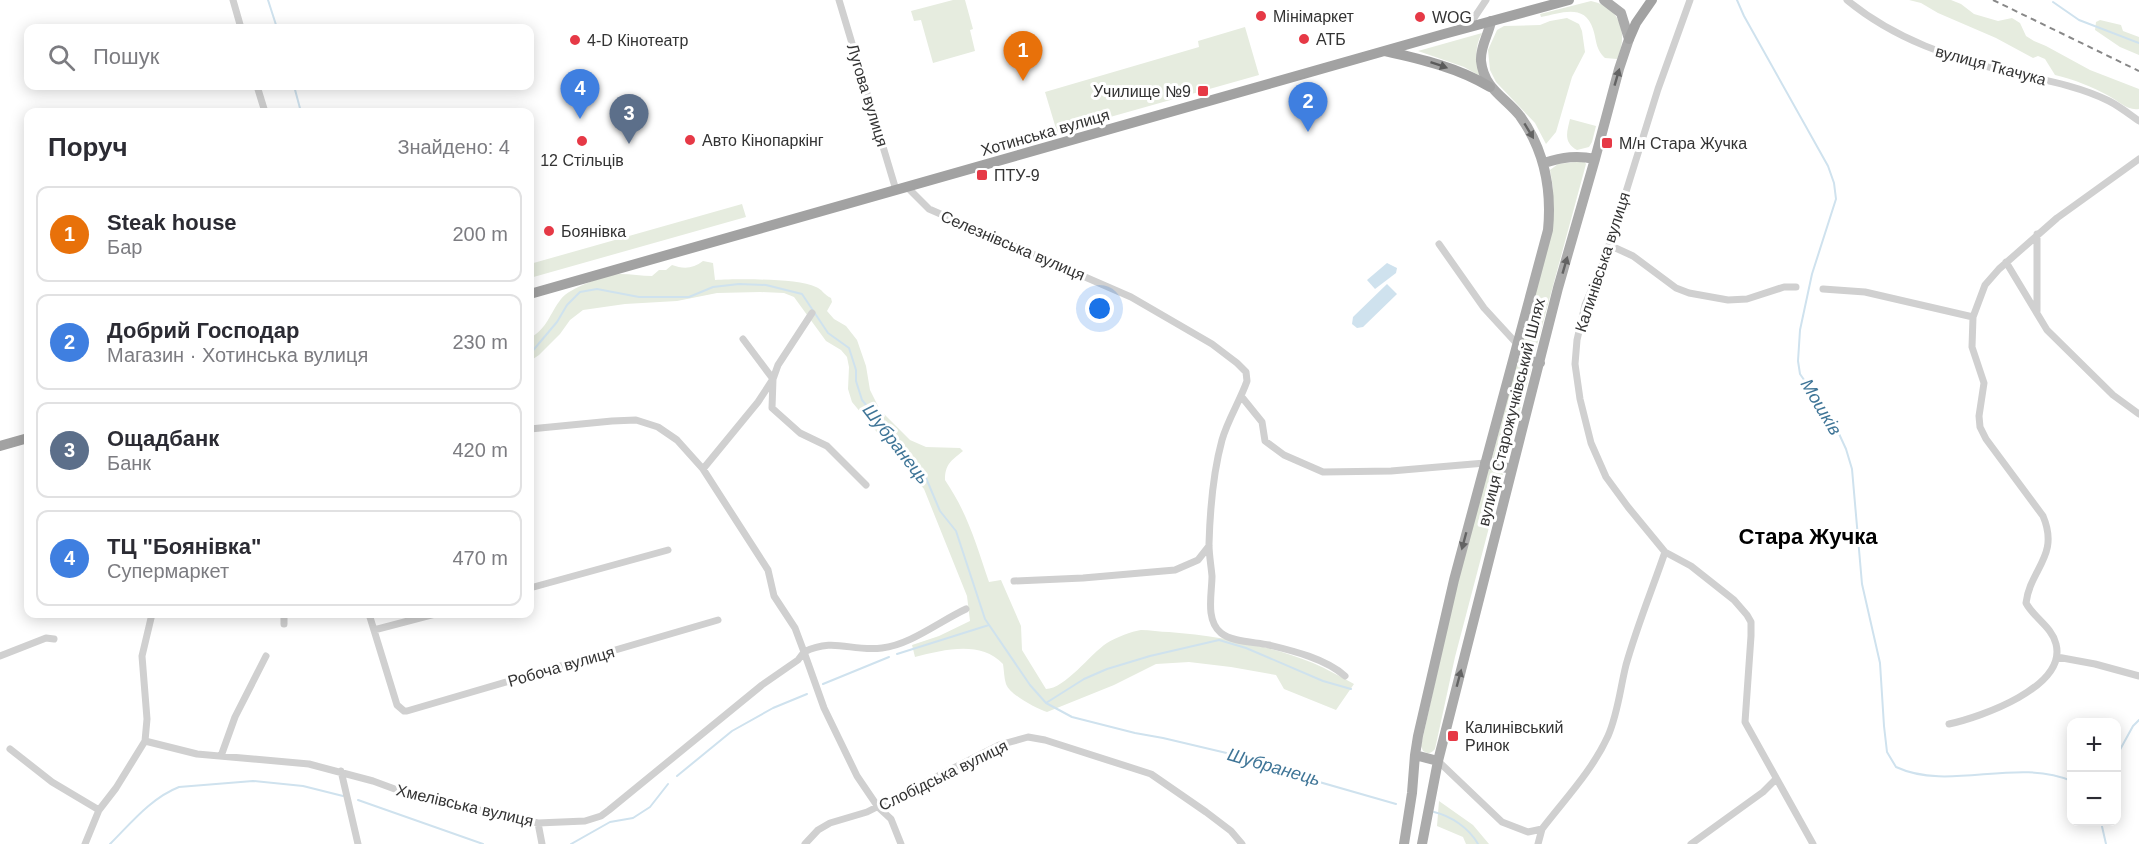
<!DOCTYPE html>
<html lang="uk">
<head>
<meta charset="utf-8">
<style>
	:root { --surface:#fff; --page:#f7f7f7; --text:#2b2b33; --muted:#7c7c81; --line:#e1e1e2; --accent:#b45309 }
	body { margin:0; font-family:Arial,sans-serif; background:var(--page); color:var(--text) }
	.controls { position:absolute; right:18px; bottom:18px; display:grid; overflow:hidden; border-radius:12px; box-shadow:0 3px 15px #0003 }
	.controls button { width:54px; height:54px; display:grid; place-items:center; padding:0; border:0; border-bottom:2px solid var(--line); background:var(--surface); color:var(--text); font:30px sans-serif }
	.you { position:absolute; left:1100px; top:309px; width:21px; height:21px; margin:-15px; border:4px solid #fff; border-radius:50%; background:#1a73e8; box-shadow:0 0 0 9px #1a73e833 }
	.badge { display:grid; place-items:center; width:39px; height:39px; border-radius:50%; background:var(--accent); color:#fff; font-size:20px; font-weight:700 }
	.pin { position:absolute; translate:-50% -50px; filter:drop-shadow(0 2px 3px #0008) }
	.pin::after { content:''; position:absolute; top:32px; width:21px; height:18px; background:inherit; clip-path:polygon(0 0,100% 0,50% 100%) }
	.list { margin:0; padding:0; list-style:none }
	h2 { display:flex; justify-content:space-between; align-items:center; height:78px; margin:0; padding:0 24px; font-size:26px }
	h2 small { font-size:20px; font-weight:400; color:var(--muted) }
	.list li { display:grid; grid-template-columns:39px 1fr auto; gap:18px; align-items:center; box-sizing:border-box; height:96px; margin:0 12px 12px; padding:0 12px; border:2px solid var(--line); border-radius:12px }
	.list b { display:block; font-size:22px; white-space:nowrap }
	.list p { margin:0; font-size:20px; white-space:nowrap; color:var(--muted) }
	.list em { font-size:20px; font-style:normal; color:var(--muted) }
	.icon { flex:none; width:33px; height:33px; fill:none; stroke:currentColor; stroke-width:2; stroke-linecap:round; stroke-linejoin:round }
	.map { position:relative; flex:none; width:2139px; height:844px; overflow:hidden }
	.search { position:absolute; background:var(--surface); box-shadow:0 3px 15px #0003; left:24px; top:24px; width:510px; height:66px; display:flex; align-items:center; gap:15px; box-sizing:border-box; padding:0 21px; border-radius:12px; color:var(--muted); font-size:22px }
	.panel { position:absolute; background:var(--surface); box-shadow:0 3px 15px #0003; left:24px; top:108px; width:510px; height:510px; border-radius:12px }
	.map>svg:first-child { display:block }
</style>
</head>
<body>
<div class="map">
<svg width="2139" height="844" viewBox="0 0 2139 844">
	<rect width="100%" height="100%" fill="#fff"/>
	<path fill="#e6ecdf" d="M953,0H965L973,29L970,30L975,51L933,63L921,20L914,21L911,11Z
		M1909,0H1951L1961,4L1974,14L1998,21L2012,18L2020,23L2026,36L2034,41L2046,46L2090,70L2139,89V109C2127,111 2119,101 2109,96C2093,87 2073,79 2055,75L2045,59L2038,56L2033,58L1996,38L1938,13L1921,3Z
		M1591,1C1620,7 1629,33 1617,59L1605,58C1595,48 1597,41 1593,29C1585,3 1561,13 1541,17L1540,14Z
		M1567,18L1579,24L1582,31L1585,52L1572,77L1556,132L1546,144L1535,123L1496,82L1490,70L1488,50L1497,30L1504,26L1540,25L1550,21Z
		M2100,20L2121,25L2123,31L2139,37V55L2120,47L2095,30L2096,22Z
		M1245,27L1259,75L1057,132L1045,92L1199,47L1198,41Z
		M1482,33C1474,47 1476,61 1480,76L1464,67L1418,51Z
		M1570,119L1596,126L1592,142L1589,147L1577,150C1563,142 1567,132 1570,119Z
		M1584,161L1586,164L1534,356L1525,355L1520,349L1553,208V187L1550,170L1558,164Z
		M742,204L746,217L530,278V264Z
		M703,261L713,263L715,280C738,279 797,278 816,287C822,289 824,295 831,298L832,302L827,311L834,319L846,326L857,340L866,366L870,390L880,410L910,440L926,447L960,448L963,451C951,461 945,464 945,480C968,514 976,544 989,582L1001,580L1021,626L1022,650L1046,689C1065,689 1090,654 1107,643C1115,638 1132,631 1141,630C1150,630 1160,632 1169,632C1218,636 1268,645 1313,663C1327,669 1341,677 1354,684L1336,710L1284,689L1276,675L1231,667L1189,662L1156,664L1114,685L1047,712C1037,709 1010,695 1006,684C1004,678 1004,670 1003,664C980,640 944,650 915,657L912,645L939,636L970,621L967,596L924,489L852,402L848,389L849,367L847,357L841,350L826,341L794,297L784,293L760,292L717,293L677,301L625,304L583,310L570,320L560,334L539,355L530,361V338C547,329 550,313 561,299C569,288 608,274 620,274C631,274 642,276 652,276L659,270H666L672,265C683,269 693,269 703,261Z
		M1520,364H1525L1531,370L1506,461L1502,462L1492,458L1516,365Z
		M1492,469L1500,471L1503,474L1455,657L1435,749C1431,754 1428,754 1423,751L1421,746L1458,578L1488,470Z
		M1439,801L1473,825L1489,844H1466L1463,837L1437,826Z"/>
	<path fill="#cfe2ee" d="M1387,263L1397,268L1396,273L1375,289L1367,280Z
		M1387,284L1397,294L1363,327L1357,328L1352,324L1353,317Z"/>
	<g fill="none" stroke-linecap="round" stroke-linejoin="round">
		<path stroke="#cfe2ee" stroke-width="2" d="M268,0L277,28
			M1737,0L1744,16L1828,166L1834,183L1836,199L1812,274L1800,330L1798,361L1800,374L1834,423L1846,449L1852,469L1862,584L1880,663L1884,726L1887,752L1896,767C1950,792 2015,757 2072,781
			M2053,2L2079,20L2139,43
			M294,86L301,112
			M530,354L557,322L567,305L580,292L597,289L639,297H689L713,287L739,284L766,285L802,294L828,333L849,348L856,370V381L862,400L926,478L940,511L956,531L985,619L1030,685L1046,703L1072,717L1135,733L1163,738L1235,755L1267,767L1396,804
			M897,654L989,625
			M823,684L889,657
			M1046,703L1084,679L1107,669L1150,656L1219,640L1246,648L1323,681L1351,689
			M2116,757L2133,726L2139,720
			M677,776L732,731L773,708L807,694
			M358,800L483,844
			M1434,812C1451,816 1469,828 1478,844
			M2101,822L2106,844
			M110,844C131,823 151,798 179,787L253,781L303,786L343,796
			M571,844L610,822L633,818L650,807L668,784"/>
		<path stroke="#d0d0d0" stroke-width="7" d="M233,0L241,28
			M839,0L896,190
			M1690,0L1658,89L1606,256L1585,305L1577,340L1575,364L1580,399L1591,443L1606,477L1628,507L1665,552L1691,566L1734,600L1747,615L1751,622V636L1745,722L1813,844
			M1847,0C1894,39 1953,59 2012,73C2044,80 2079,86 2109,101C2119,106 2129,114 2139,121
			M1468,27L1486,0
			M257,86L265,112
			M907,187L929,209L1131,297L1212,344L1237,363L1246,372L1247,381C1240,401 1228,419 1222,440C1213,473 1210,509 1209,544C1209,555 1211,565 1212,576C1212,593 1205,620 1221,633C1232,642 1255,642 1269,645C1294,651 1326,659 1345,676
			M1439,244L1484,308L1518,345
			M1609,245L1633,256L1676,288L1689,293L1728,300L1747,299L1784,287H1796
			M2006,262L2047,330L2113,395L2139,414
			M1823,289L1865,292L1973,317L1972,347L1984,383L1979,416L1980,427L1986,439L2043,516C2060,556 2030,569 2026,603C2034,618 2052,627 2056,644C2067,687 1981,717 1949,724
			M2037,311V234
			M1973,317L1985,285L1999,269L2057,218L2139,159
			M743,339L773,379L772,408L800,433L827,446L866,485
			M1241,396L1262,422L1265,441L1284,455L1323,472L1391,471L1485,463
			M530,429L612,421L636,420L658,427L677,440L703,469L768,570L774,596L795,628L804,652C834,637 851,652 882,648C910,645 940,621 966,609
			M703,469L758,402L773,379L778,365L812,313
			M1014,581L1083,578L1175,570L1198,560L1209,546
			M530,588L668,550
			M284,614V624
			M369,614L397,705L404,711H407L718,620
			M374,630L435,614
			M804,652L824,708L857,776L878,807L891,819L901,844
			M0,656L46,638L54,639
			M2057,657L2095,664L2139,676
			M145,741L197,754L309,764L373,781L411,795L538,823L585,821L601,816L609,810L762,685L798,660L804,652
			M10,749L52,782L99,810
			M221,756L235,717L266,656
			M1438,761L1502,822L1528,832L1542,829L1538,844
			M341,771L358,844
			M538,823L542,844
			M1542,829C1565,799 1592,771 1608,736C1618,713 1620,689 1626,665C1637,626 1652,590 1665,552
			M85,844L99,810L116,788L145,741L147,719L142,656L152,614
			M805,844L818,830L830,823L867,812L999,745L1028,737L1045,740L1151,774L1206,812L1231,831L1242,844
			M1691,844L1763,792L1775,780"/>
		<path stroke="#ababab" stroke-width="10" d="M1544,163C1563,157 1577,155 1595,159
			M1514,357L1540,363
			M1485,463L1512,469
			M1415,755L1438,761
			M1404,844L1412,793L1415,755L1418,736L1454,580L1548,230C1552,189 1545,151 1520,116C1505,97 1484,89 1481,61C1480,46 1489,34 1491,21
			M1422,844L1438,761L1558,288L1595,159L1619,69L1629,39L1621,13L1604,0"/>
		<path stroke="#a2a2a2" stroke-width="10" d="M1629,39L1636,23L1652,0
			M1385,51C1421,59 1459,68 1490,87
			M530,294L1444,34L1569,0
			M0,446L28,438"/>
		<path stroke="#888" stroke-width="2" stroke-dasharray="6 4.5" stroke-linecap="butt" d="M1993,0L2139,71"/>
	</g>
	<defs><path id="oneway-solid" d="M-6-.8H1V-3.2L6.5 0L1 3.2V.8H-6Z" transform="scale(1.5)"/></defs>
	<use fill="#5a5a5a" href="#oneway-solid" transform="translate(1439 65) rotate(19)"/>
	<g fill="#636363">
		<use href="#oneway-solid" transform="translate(1617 77) rotate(-74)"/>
		<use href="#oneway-solid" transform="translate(1529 131) rotate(59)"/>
		<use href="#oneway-solid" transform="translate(1565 265) rotate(-74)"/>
		<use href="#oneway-solid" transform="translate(1464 541) rotate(105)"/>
		<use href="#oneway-solid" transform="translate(1459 678) rotate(-75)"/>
	</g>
	<g fill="#e63946" stroke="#fff" stroke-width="2">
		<circle cx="1261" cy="16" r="6"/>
		<circle cx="1420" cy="17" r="6"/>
		<circle cx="1304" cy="39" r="6"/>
		<circle cx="575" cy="40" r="6"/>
		<rect x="1197" y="85" width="12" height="12" rx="3"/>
		<circle cx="690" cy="140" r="6"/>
		<circle cx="582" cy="141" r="6"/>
		<rect x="1601" y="137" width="12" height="12" rx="3"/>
		<rect x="976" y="169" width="12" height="12" rx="3"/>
		<circle cx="549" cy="231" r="6"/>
		<rect x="1447" y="730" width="12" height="12" rx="3"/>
	</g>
	<g text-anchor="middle" stroke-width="6" stroke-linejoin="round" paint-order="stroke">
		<g font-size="16" fill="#333" stroke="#fff" text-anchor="start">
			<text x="1273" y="22">Мінімаркет</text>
			<text x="1432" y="23">WOG</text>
			<text x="1316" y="45">АТБ</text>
			<text x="587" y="46">4-D Кінотеатр</text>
			<text x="1191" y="97" text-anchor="end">Училище №9</text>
			<text x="702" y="146">Авто Кінопаркінг</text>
			<text x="1619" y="149">М/н Стара Жучка</text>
			<text x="582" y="166" text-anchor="middle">12 Стільців</text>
			<text x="994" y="181">ПТУ-9</text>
			<text x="561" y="237">Боянівка</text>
			<text x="1465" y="733">Калинівський<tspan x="1465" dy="18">Ринок</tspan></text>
		</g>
		<g font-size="16" fill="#333" stroke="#fff">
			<text transform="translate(1991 65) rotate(15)" y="6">вулиця Ткачука</text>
			<text transform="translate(868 95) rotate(73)" y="6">Лугова вулиця</text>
			<text transform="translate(1045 132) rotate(-16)" y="6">Хотинська вулиця</text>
			<text transform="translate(1013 245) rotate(23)" y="6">Селезнівська вулиця</text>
			<text transform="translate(1602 262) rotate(-72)" y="6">Калинівська вулиця</text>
			<text transform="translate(1511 412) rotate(-76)" y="6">вулиця Старожучківський Шлях</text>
			<text transform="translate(561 666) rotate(-16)" y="6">Робоча вулиця</text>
			<text transform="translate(943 775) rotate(-26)" y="6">Слобідська вулиця</text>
			<text transform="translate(465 805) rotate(13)" y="6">Хмелівська вулиця</text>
		</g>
		<g font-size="18" font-style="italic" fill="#3f7597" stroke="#fff">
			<text transform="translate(1821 407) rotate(59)" y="6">Мошків</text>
			<text transform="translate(896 444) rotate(52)" y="6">Шубранець</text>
			<text transform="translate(1274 767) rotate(16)" y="6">Шубранець</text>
		</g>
		<g font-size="22" font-weight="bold" fill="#000" stroke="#fff">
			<text x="1808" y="544">Стара Жучка</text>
		</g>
	</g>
</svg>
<div class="controls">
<button>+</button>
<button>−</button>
</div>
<div class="you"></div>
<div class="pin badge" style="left:1023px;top:81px;background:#e8710a">1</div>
<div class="pin badge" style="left:1308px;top:132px;background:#3f7fe0">2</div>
<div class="pin badge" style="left:629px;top:144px;background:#5c6f8a">3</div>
<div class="pin badge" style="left:580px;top:119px;background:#3f7fe0">4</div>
<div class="search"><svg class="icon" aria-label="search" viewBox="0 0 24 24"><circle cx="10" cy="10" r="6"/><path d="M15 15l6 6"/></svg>Пошук</div>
<section class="panel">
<h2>Поруч<small>Знайдено: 4</small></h2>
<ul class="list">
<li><span class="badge" style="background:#e8710a">1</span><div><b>Steak house</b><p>Бар</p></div><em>200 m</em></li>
<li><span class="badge" style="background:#3f7fe0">2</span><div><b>Добрий Господар</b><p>Магазин · Хотинська вулиця</p></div><em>230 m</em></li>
<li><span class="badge" style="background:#5c6f8a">3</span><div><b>Ощадбанк</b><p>Банк</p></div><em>420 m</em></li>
<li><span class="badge" style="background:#3f7fe0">4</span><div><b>ТЦ &quot;Боянівка&quot;</b><p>Супермаркет</p></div><em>470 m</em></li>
</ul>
</section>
</div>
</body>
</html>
